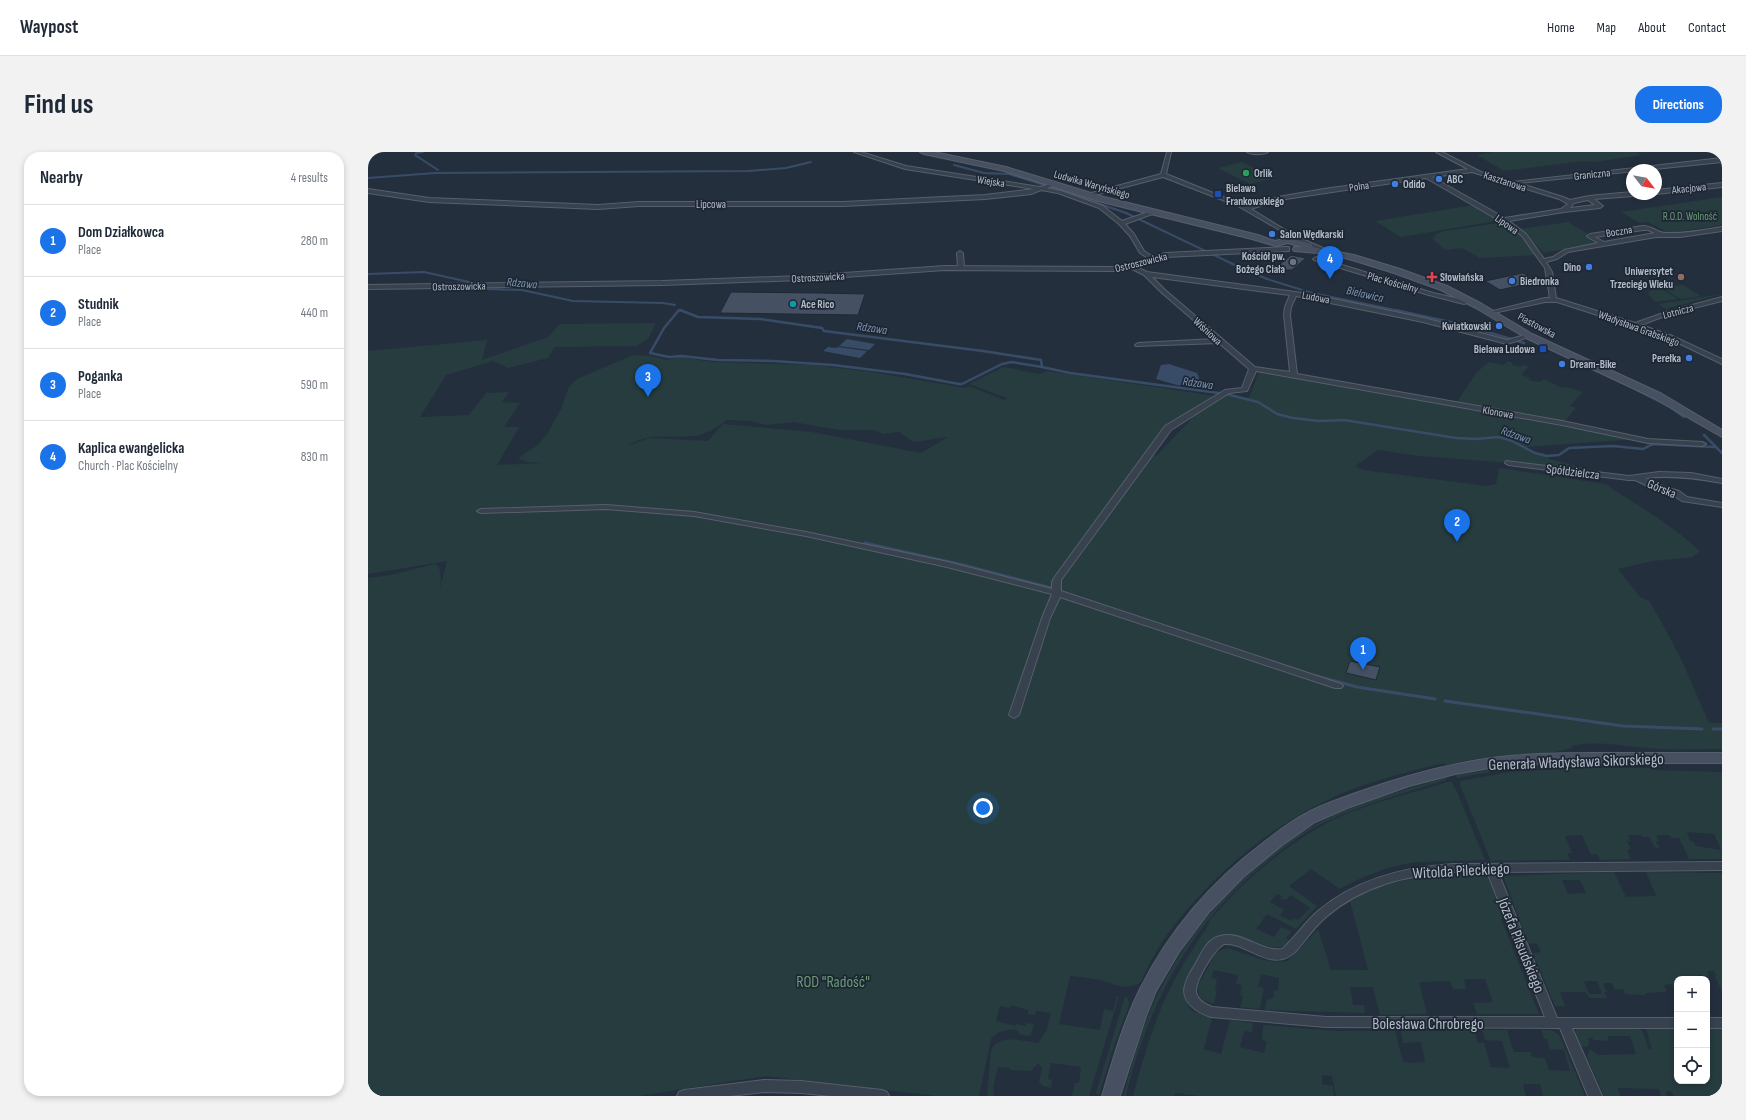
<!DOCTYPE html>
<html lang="en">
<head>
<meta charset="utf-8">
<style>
	:root { --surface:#fff; --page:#f2f2f3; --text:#1f2937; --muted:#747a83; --line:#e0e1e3; --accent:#1a73e8 }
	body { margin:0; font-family:"Sofia Sans Condensed",sans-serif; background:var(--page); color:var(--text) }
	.controls { position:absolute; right:12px; bottom:12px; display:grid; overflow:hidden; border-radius:8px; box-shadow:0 2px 6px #0003 }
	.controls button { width:36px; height:36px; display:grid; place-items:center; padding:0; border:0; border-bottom:1px solid var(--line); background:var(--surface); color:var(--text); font:20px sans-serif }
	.compass { position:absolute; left:1258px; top:12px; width:36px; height:36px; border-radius:50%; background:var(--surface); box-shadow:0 2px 6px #0003; rotate:121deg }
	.you { position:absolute; left:615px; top:656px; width:14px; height:14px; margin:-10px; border:3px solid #fff; border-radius:50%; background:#1a73e8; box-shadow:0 0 0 6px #1a73e833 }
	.badge { display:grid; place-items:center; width:26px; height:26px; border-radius:50%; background:var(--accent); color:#fff; font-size:13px; font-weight:700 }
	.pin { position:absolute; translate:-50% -33px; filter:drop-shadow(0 1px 2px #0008) }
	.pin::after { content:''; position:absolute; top:21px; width:14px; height:12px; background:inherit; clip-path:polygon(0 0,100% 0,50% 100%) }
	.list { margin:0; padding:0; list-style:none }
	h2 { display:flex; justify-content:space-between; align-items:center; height:52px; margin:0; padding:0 16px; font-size:17px }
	h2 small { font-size:13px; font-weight:400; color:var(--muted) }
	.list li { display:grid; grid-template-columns:26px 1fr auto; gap:12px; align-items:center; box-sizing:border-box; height:72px; padding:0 16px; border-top:1px solid var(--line) }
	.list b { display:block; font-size:15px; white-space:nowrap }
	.list p { margin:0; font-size:13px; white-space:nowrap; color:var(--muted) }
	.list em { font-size:13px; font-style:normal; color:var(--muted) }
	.icon { flex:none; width:22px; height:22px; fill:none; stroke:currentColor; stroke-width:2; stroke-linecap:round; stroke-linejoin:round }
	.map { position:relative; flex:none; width:1354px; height:944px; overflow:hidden; border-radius:16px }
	header { display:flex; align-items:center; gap:24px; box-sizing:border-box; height:56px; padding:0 20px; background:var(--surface); border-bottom:1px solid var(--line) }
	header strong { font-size:19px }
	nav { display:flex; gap:22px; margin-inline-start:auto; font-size:14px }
	.intro { display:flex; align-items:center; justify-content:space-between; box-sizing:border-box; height:96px; padding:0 24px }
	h1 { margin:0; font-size:28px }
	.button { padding:10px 18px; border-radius:16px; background:var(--accent); color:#fff; font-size:14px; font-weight:700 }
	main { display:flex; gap:24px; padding:0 24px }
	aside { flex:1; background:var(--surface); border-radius:16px; box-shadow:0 2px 6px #0003 }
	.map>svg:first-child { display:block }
</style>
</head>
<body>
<header>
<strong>Waypost</strong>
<nav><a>Home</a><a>Map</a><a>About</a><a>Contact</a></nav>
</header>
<div class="intro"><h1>Find us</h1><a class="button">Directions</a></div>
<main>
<aside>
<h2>Nearby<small>4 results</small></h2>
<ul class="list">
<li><span class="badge">1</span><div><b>Dom Działkowca</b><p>Place</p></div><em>280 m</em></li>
<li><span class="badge">2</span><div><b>Studnik</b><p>Place</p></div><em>440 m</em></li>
<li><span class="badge">3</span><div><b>Poganka</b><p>Place</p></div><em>590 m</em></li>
<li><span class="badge">4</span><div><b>Kaplica ewangelicka</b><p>Church · Plac Kościelny</p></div><em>830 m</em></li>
</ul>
</aside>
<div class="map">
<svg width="1354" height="944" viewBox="0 0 1354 944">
	<rect width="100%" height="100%" fill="#242f3e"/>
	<path fill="#263c3f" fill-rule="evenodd" d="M1125,0H1268L1274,3L1227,10L1216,9L1136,19L1109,3Z
		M874,10L906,26L882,32L850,16Z
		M1354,45V73L1301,81L1280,70L1272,71L1253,60Z
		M1106,53L1133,68L1033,85L1007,69Z
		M1137,70L1152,83L1168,103L1112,106L1094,96L1077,98L1065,87L1068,82L1077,79Z
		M1200,70L1220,82L1218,85L1227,91L1176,101L1152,77Z
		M1314,133H1315L1333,144L1313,147L1294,136Z
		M1290,136H1292L1310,147L1287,150L1280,142L1281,139Z
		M1354,142L1298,157L1290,152Z
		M288,171L280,187L269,194L187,195L180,206L140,216L125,209L78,223L52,265L101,263L118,241L141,240L134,250L152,251L136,275H151L129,313L176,311L159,310L150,306L170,293L179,282L193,257L201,235L209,227L265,203L283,204L299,208L311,205L345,210L445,213L504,220L597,236L601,234L636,248L639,246L601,232L636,215L671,222L679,219L848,244L804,273L781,301L788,304L832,258L853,247L858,242L881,246L891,220L1145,262L1257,285V288L1156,295L1167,301L1179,304L1181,307L1252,325L1141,311L1052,304L1010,298L987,314L995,318L1119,334L1128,332L1131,316L1237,332L1290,366L1316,385L1332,399L1324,405L1285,409L1250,417L1272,445L1281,449L1293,469L1314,509L1341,571H1354V597C1330,597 1304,599 1280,596C1254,594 1228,588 1203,594L1204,596L1187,600L1106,607L1079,613L1076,611C1042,619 1007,628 975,641C914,667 860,709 817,760C801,778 782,807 774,828C773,830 769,833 767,833C756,838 743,831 732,828C723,826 712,825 702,824L691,872L732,878L736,857L745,859L749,844H751L721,944H704L707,931H711L713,915L683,911L680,927L684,928L683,936L675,934L671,930L674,916L670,911L663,919L642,918V916L630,915L625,936L626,944H619L623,899C630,881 655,889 670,891L679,877L683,861L668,859L667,863L660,862V858L643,853L642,856L632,854L628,869L647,874L648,872L657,874L658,871L666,872L663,882L660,884L651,882L649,878C640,877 629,879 623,887L611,944H569L398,924L271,944H0V426L23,423L67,412L71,415L73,425L72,436L79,409L0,422V199L119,188L114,208L180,185L192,172ZM359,268L383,269L399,273L425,270L471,278H506L515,282L531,280L546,290L580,285L553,301L444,280L355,272L340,289L281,286L260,294C282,279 301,287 326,284C338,283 349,275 359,268Z
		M1140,209L1145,211L1144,213L1152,215L1156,213L1161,215L1157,218L1154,223L1162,226L1161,228L1171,230L1176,227L1194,236L1198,235L1215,240L1202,254L1208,256L1197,269L1088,251L1109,220L1121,210L1135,213Z
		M1231,611L1286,612L1284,615L1279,612C1215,613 1152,613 1089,626L1088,623C1136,615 1182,612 1231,611Z
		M1212,616H1281L1284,618L1354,620V707H1321L1311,686H1303L1301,683H1288L1291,689H1288L1292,697L1286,695L1281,685H1274L1273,683H1260L1262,689H1259L1263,697L1259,698L1263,707L1232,708L1229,702L1223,703L1214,683L1197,684L1204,701H1199L1202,708L1123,709L1092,633V629L1142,620ZM1319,680L1346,682L1353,698L1328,694L1326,690L1322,689Z
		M1079,625L1078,628C1036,641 992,653 953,672C931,683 912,699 894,714C835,763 797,823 772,895C766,911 762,928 758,944H755C764,913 772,882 785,852C820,775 887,700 964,664C1000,647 1040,637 1079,625Z
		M1083,629L1089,640L1117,708C1095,709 1073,709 1051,710C1025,712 995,724 972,737L943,717L921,734L949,754L928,777L899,762L888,777L906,785L913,775L924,779L918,786L922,789C908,805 875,788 857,783L845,787L837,794L816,833L820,854L824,859L844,866L836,897L853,902L862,868L885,871L884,880L876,879L872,895L896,901L899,890L894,888L895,873L969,879H1027L1035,909L1041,911L1057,910L1053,890L1035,891L1033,879L1106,878L1110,891H1116L1123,915L1142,916L1134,889L1117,888L1114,878H1139L1146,900H1163L1164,905L1177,906L1181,918L1202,919L1196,898L1182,897L1179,887H1176L1173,878H1184L1192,884L1217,944H1175L1172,932H1155L1158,944H968L964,924L954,923V932L965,934L966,944H831L807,941L806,944H765C773,913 782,883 794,854C806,825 824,798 841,772L840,771C867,735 921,690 961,670C997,652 1044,641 1083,629ZM909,742L914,744L912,747L914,748L916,747L918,748L923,743L942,756L930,768L926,766L923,769L912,763L916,758L902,750Z
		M1246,720L1258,745L1288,744L1278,720L1354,721V839L1347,825L1348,824L1346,819H1339L1341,825L1330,823L1331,827H1309V840L1307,841L1304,832L1296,833L1298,838L1297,840L1277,841V843L1257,842L1255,837H1246L1244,831H1235L1239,840H1236L1239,846H1222L1217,840H1192L1197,854H1187L1165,801L1173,800L1169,791L1161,792L1135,724ZM1194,728H1212L1218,741L1200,742ZM1216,829H1229L1234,842H1221Z
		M1116,722C1125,726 1132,756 1135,766L1133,767L1171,862H1109L1105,851L1125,850L1117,827H1096L1098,837H1085L1082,829L1051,830L1059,862L1012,863L1005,835H982L985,853H996L997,861L897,858L899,848L906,845V838L910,839L911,826L893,822L890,834L896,836L892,857L872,855L875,844L872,843L874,833L868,832L870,823L846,818L843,826L849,827L847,837L849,838L846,852L835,848L831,844L830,834L847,802L853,798L860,796L892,807L905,810L920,809L950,777L963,818H1000L982,749C1025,723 1067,724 1116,722Z
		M757,844L760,847L761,853L745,897L731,943L728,941Z
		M1208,877H1268L1274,878L1281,898L1284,897L1280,886H1281L1278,877H1309V929H1339V877H1354V944H1306L1304,940L1298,939L1299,944H1293L1291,937L1250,936L1252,944H1236L1219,905L1222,897L1230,903L1268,902L1262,884H1240L1241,889L1225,888V886H1220L1221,892L1219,895L1213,894L1208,883Z"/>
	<path fill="#394c67" d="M479,187L507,192L501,198L471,194Z
		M460,195L468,196L470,195L499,199L492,206L455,199Z
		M801,212L829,221C831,226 833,230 829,234L809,233L788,227L793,213Z"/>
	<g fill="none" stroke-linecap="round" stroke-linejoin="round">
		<path stroke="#394c67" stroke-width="2" d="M48,1L55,0
			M47,3L70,18
			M586,13L616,21L641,22L679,34
			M0,26L67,21L380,19L418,16L443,10
			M683,35L758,61L871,115L899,127L944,141L1032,159
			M0,122L56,120L110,132L118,137L154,138L205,149L295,151L307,153
			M310,159L311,158L315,159"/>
		<path stroke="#394c67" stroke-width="2.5" d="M311,158L296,176L282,201L301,205L313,204L350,208L405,209L465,213L537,222L591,232H594L634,212L644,210L674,215
			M312,158L330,165L392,167L454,176L456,179L615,199L673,208L674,215
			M1027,158L1096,173L1156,191
			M674,215L702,221L858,242L890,250L909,262L925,266L951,269L976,268L1088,286L1108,287L1131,285L1144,289L1167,301L1179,304L1191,303L1201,296L1245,294L1275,297L1285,292L1346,295
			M1269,238L1302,255L1316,265
			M1336,283L1354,301"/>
		<path stroke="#394c67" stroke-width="3" d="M497,391L595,413L688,437
			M949,524L989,535L1067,547
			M1077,549L1255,574L1334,577
			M1345,577H1354"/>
	</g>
	<path fill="#455162" stroke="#1f2835" d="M923,103L938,106L924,118H908L912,114H910Z
		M1155,121L1171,129L1132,138L1117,129Z
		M363,140L451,141L497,142L490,163L352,161Z
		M982,509L1012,515L1008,528L978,521Z"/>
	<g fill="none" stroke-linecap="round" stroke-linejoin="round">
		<g stroke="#565f6c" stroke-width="2">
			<path id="minor" d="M486,0H493L538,14L672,35L687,31V33L679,36L693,39L735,54L754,69L783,59H787V61L757,72L766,82L776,99L788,107L783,108L772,101L762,84L751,72L731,56L690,41L673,38L663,42L617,47L475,54H271L230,57L61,50L0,41V37L61,46L230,53L271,50H475L617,43L666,37L537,17Z
				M799,0H803L798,22L880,55L910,45L956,37L1100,17L1068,0H1074L1113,20L1145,30L1354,6V10L1150,31L1195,45L1202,48L1221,44L1264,40V42H1268L1265,44L1226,47L1235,54L1232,56L1196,60L1141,69L1158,82L1176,107L1185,105L1196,98L1230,91L1220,85L1219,84L1222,82L1275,74C1284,74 1290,81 1298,81C1317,82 1336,78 1354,75V79L1312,85H1288L1200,100L1189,107L1178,110L1184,120L1188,146L1267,171L1298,160L1354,145V149L1302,162L1273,173L1302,183L1354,207V212L1298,185L1189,150H1177L1121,162V160L1177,146H1182L1177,116L1154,84L1146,77L1058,26L911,48L883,57L927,84L955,96L956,97L953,99L930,89L929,90H925L922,84L870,54L795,25L719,45L716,43L793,22ZM1104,20L1191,47L1200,52L1193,57L1137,66L1064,25ZM1220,48L1227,53L1202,56L1206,51ZM1275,78H1280L1287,81L1236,90L1227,85Z
				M879,0H900C896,3 883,3 879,0Z
				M1354,31V35L1288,42V38Z
				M592,99L595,101L596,116L593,118L590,116L589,101Z
				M948,105L1065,141L1096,148L1102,147L1105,149L1096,152L1061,143L946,108L945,107Z
				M760,113H764L779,120L942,142L1056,166L1139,188L1161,182L1164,184L1139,192L1055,170L928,144L923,155L922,163L929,222L1194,269L1280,287L1334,290L1338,292L1334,294L1280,291L1194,273L888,219L879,239L861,241L803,278L693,428V439L973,532L975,534L973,536H967L692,445L682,466L651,563L646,566L641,563L674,466L684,442L579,415L438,384L326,364L238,357L113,361L109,359L113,357L238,353L326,360L438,380L580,410L684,437V430L686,426L797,274L857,238L874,236L881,217L851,191L768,194L767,193L770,191L847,187L793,140L776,123L760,115ZM784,125L922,143L917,155L916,163L922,220L887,215L797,138Z
				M1138,309L1261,324L1291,320L1323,321L1354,327V331C1328,326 1303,323 1277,326L1297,335L1311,339L1319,345L1354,351V355L1314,349L1305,343L1291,339L1267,328H1261L1141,313L1137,311Z
				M1354,710V718L1130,720L1189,866H1309V876H1204L1234,944H1220L1192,876L958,875L843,865C830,861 812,850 817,833C819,825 824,818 828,811C834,800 839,787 852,784C873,778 892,800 914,797C927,786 936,771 950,759C988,727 1036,715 1085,712ZM1085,720H1119L1177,865H958L844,855C837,852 829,848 828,840C827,829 846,797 856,792C880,790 903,822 927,800C938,788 946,775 958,765C994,734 1038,723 1085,720Z
				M1339,866H1354V876H1339Z
				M397,928L433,929L514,938L519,940L521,944H463L433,941L397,940L362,944H309L311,940L316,938Z"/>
		</g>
		<g stroke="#565f6c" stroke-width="2">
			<path id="tertiary" d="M918,95H921V99L798,105L760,118L746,119L577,118L433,128L294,133L0,137V133L294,129L433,124L577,114L746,115L756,114L797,101Z"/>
		</g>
		<g stroke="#565f6c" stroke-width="2">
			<path id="secondary" d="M552,0H566L638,15L736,45L890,83L907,89L920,86L944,92V95L986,103L1032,117L1079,134L1114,152L1164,182L1294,242L1354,278V285L1286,246L1158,186L1108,156L1073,138L1026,121L981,107L950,101L926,99L925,97L926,95H934L920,91L908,94L884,87L730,49L636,19L556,2Z
				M1255,601H1354V611H1181L1122,616L1087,622L1041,634L979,656L947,670L914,693L875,725L841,760L811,800L788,839L778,864L752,944H734C745,908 755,871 772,837C801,779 843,730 895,691C908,681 922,670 937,662C952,653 969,648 985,642C1035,624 1088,609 1142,604C1179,600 1217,601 1255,601Z"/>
		</g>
		<use href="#minor" fill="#38414e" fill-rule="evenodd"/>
		<use href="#tertiary" fill="#38414e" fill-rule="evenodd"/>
		<use href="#secondary" fill="#465061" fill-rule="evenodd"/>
	</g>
	<circle fill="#2e9e5b" stroke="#1d2633" stroke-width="1.5" cx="878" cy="21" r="4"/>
	<g fill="#3f7fe0" stroke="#1d2633" stroke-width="1.5">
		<circle cx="1071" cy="27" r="4"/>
		<circle cx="1027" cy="32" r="4"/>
		<circle cx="904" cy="82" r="4"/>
		<circle cx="1221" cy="115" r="4"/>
		<circle cx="1144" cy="129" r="4"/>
		<circle cx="1131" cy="174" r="4"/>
		<circle cx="1321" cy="206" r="4"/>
		<circle cx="1194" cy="212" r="4"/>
	</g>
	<g fill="#1a4fb4" stroke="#1d2633" stroke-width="1.5">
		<rect x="846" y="38" width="8" height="8" rx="2"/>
		<rect x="1171" y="193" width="8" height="8" rx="2"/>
	</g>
	<circle fill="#6b7280" stroke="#1d2633" stroke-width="1.5" cx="925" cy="110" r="4"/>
	<path fill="#e0444e" stroke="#1d2633" stroke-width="1.5" d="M1062 119h4v4h4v4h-4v4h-4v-4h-4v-4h4z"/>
	<circle fill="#8d6e63" stroke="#1d2633" stroke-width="1.5" cx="1313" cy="125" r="4"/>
	<circle fill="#0f9aa8" stroke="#1d2633" stroke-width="1.5" cx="425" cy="152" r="4"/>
	<g text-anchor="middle" stroke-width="3.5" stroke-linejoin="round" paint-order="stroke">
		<g font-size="11" font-weight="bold" fill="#b4bcc9" stroke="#1d2633" text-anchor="start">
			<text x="886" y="25">Orlik</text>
			<text x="1079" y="31">ABC</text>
			<text x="1035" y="36">Odido</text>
			<text x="858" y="40">Bielawa<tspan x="858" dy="13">Frankowskiego</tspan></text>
			<text x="912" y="86">Salon Wędkarski</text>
			<text x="917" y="108" text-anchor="end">Kościół pw.<tspan x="917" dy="13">Bożego Ciała</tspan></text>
			<text x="1213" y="119" text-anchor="end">Dino</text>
			<text x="1305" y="123" text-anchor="end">Uniwersytet<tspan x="1305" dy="13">Trzeciego Wieku</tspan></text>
			<text x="1072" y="129">Słowiańska</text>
			<text x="1152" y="133">Biedronka</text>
			<text x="433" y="156">Ace Rico</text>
			<text x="1123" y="178" text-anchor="end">Kwiatkowski</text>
			<text x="1167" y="201" text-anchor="end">Bielawa Ludowa</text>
			<text x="1313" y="210" text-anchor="end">Perełka</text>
			<text x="1202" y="216">Dream-Bike</text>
		</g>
		<g font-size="11" fill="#b4bcc9" stroke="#1d2633">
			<text transform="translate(1224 22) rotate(-6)" y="4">Graniczna</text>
			<text transform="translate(623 29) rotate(9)" y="4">Wiejska</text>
			<text transform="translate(1137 29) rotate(18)" y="4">Kasztanowa</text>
			<text transform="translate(724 32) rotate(16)" y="4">Ludwika Waryńskiego</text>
			<text transform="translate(991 34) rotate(-8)" y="4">Polna</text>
			<text transform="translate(1321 36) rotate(-6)" y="4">Akacjowa</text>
			<text x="343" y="56">Lipcowa</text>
			<text transform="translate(1139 72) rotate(35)" y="4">Lipowa</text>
			<text transform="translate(1251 79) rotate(-9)" y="4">Boczna</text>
			<text transform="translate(773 110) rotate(-14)" y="4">Ostroszowicka</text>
			<text transform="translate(450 125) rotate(-3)" y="4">Ostroszowicka</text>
			<text transform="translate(1025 130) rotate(16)" y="4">Plac Kościelny</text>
			<text transform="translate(91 134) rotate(-1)" y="4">Ostroszowicka</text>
			<text transform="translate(948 145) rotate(11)" y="4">Ludowa</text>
			<text transform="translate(1310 159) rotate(-15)" y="4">Lotnicza</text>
			<text transform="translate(1169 173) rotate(28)" y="4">Piastowska</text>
			<text transform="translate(1271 176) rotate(20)" y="4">Władysława Grabskiego</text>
			<text transform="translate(840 179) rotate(43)" y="4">Wiśniowa</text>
			<text transform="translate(1130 260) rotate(10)" y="4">Klonowa</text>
		</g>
		<g font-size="11" fill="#6b9a76" stroke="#1d2633">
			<text x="1322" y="68">R.O.D. Wolność</text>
		</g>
		<g font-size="12" font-style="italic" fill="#7c92b1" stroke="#1d2633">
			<text transform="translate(154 131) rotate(6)" y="4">Rdzawa</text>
			<text transform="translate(997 142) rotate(13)" y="4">Bielawica</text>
			<text transform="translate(504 176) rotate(8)" y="4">Rdzawa</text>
			<text transform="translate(830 231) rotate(8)" y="4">Rdzawa</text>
			<text transform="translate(1148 283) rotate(19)" y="4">Rdzawa</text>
		</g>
		<g font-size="13" fill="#b4bcc9" stroke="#1d2633">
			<text transform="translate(1205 319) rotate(7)" y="5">Spółdzielcza</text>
			<text transform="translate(1294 336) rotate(23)" y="5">Górska</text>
		</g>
		<g font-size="16" fill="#b4bcc9" stroke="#1d2633">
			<text transform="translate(1208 609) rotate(-2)" y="6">Generała Władysława Sikorskiego</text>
			<text transform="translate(1093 718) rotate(-3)" y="6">Witolda Pileckiego</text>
			<text transform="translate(1154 793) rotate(68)" y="6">Józefa Piłsudskiego</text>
			<text x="1060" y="877">Bolesława Chrobrego</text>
		</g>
		<g font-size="16" fill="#6b9a76" stroke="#1d2633">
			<text x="465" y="835">ROD "Radość"</text>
		</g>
	</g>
</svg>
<div class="controls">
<button>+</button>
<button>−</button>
<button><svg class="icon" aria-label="locate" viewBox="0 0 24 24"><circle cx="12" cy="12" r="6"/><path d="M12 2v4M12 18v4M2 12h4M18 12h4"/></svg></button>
</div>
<svg class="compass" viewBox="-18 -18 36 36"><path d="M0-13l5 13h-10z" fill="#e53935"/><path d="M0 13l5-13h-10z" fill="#747a83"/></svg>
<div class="you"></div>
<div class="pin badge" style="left:995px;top:518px">1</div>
<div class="pin badge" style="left:1089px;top:390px">2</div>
<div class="pin badge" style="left:280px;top:245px">3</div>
<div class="pin badge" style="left:962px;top:127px">4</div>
</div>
</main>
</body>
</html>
